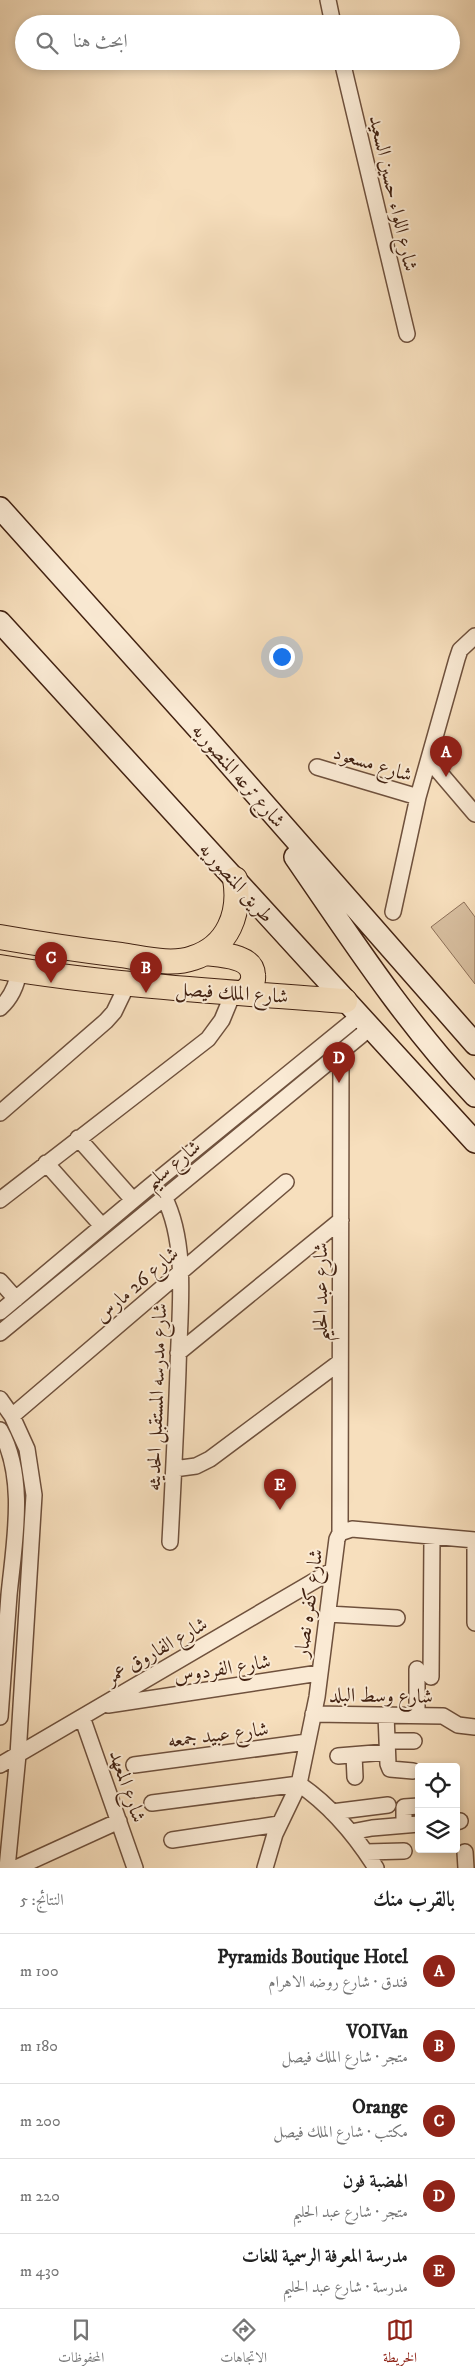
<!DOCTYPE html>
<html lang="ar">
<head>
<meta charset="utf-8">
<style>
	:root { --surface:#fff; --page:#f2f2f2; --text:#222; --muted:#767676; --line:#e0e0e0; --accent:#8f2418 }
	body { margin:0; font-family:"IM FELL DW Pica",Amiri,serif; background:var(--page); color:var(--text); direction:rtl }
	.controls { position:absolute; right:15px; bottom:15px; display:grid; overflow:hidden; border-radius:5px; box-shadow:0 2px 8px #0003 }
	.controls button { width:45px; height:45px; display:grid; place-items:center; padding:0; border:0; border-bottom:1px solid var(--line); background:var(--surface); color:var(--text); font:25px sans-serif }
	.you { position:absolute; left:281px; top:656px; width:18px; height:18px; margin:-12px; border:4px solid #fff; border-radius:50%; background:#1a73e8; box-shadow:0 0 0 8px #1a73e833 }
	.badge { display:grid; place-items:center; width:32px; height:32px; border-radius:50%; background:var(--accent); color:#fff; font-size:16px; font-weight:700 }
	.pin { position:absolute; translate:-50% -41px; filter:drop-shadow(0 1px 2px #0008) }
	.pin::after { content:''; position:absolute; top:26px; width:18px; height:15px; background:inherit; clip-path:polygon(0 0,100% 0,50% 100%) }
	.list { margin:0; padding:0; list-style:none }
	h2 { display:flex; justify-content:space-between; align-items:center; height:65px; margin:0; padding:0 20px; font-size:21px }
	h2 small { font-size:16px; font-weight:400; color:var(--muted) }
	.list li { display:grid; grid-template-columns:32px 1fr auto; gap:15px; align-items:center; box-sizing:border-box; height:75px; padding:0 20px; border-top:1px solid var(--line) }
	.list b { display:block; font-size:19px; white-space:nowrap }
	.list p { margin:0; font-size:16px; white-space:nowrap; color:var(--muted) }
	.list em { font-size:16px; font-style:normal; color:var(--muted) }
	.icon { flex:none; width:28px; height:28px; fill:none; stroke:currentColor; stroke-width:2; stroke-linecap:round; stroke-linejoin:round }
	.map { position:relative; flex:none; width:475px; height:1868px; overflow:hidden; direction:ltr }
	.search { position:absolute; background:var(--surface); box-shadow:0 2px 8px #0003; left:15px; right:15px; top:15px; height:55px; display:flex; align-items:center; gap:12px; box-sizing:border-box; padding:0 18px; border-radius:28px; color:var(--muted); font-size:19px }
	.sheet { height:440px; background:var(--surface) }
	nav { display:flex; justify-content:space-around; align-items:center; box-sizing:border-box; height:70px; border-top:1px solid var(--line); background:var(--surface); font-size:14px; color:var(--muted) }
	nav a { display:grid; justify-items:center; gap:2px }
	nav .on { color:var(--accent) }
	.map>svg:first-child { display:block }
</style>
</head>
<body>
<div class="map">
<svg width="475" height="1868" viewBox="0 0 475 1868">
	<rect width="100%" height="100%" fill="#f7dfbd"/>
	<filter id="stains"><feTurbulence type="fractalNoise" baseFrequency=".004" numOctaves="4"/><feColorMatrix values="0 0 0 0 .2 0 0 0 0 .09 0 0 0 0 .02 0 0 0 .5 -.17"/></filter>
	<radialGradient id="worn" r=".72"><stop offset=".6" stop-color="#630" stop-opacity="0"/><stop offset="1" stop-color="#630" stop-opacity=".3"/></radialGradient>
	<path fill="#d8bfa0" stroke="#8d7059" d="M464,902L475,917V984L431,927Z"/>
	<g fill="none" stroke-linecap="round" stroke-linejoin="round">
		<g stroke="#6f513d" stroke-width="18">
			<path id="minor" d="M328,0L333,24
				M342,61L407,334
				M429,760L475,814
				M317,767L418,797
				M393,912L418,797L457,659L460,650L475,636
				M0,1008C11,998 17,985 19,970
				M0,1113L106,1021L114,1012L127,985
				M78,1138L133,1200
				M46,1163L102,1226
				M164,1197C189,1245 179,1316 178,1370C176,1427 173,1484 170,1542
				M0,1200L208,1039L222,1020L234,991
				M0,1281L16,1299
				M0,1312L149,1187L359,1016
				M0,1333L370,1028
				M178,1353L341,1220
				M0,1399L12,1416L27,1449L34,1495L18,1755L7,1868
				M12,1416L286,1182
				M0,1430C27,1478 14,1543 9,1595C6,1636 3,1677 0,1717
				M174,1469L196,1466L210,1459L340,1362
				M340,1533L341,1051
				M475,1540V1623
				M328,1614L397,1618
				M417,1669V1716
				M431,1677L432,1537
				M108,1705L319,1673
				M313,1714L443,1716L458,1725L475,1727
				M386,1715L388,1764L390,1769L413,1771
				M82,1717L135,1868
				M387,1741H414
				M354,1755L355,1777
				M338,1756L387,1752
				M0,1765L333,1570
				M134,1765L307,1742
				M299,1784C331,1806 356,1836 376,1868
				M152,1803L299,1784
				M332,1812L388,1805
				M456,1822L460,1821
				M404,1825V1807L419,1806
				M351,1832L372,1828L419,1824
				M172,1840L279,1824
				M366,1852L404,1851
				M465,1852L466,1868
				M16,1868L119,1821
				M265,1868L275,1834L299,1784L317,1697L337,1539L340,1533L352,1529L475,1540"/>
		</g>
		<g stroke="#422212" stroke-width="24">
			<path id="secondary" d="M0,508L202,733L475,1044
				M0,622L475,1142
				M295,857C352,940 406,1023 475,1096"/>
		</g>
		<g stroke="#422212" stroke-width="26">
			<path id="primary" d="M0,937C40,944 80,950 121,955C143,958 171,966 193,958C228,947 241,913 235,879
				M205,953C220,955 252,955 253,975C254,982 250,988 244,992
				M0,967C114,986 230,992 345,1001"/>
		</g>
		<use href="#minor" stroke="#faead4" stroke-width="15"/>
		<use href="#secondary" stroke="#faead4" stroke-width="21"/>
		<use href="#primary" stroke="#f7dfbd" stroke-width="24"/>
	</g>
	<g text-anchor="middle" stroke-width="4" stroke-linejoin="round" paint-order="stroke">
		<g font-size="20" fill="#422212" stroke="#faead4">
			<text transform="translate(394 193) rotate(77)" y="7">شارع اللواء حسين السعيد</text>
			<text transform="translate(373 763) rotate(17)" y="7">شارع مسعود</text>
			<text transform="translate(239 775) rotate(49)" y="7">شارع ترعه المنصوريه</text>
			<text transform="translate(237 882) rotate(48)" y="7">طريق المنصوريه</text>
			<text transform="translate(232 992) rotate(4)" y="7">شارع الملك فيصل</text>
			<text transform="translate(172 1164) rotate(-39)" y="7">شارع سليم</text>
			<text transform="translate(136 1284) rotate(-41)" y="7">شارع 26 مارس</text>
			<text transform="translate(320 1292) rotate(-90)" y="7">شارع عبد الحليم</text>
			<text transform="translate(156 1397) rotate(-88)" y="7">شارع مدرسه المستقبل الحديثه</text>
			<text transform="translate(308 1603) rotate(-82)" y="7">شارع كفره نصار</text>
			<text transform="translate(156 1650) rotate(-30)" y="7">شارع الفاروق عمر</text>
			<text transform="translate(222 1668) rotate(-9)" y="7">شارع الفردوس</text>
			<text transform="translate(381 1695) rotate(1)" y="7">شارع وسط البلد</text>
			<text transform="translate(218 1734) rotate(-7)" y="7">شارع عبيد جمعه</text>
			<text transform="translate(128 1786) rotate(71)" y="7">شارع المعهد</text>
		</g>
	</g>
	<rect width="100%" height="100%" filter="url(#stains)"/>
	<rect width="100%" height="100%" fill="url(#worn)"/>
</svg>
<div class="controls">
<button><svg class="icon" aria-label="locate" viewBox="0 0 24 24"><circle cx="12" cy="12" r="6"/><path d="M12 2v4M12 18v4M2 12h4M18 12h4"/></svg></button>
<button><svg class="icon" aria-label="layers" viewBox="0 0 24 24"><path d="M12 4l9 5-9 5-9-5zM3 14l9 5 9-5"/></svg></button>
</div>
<div class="you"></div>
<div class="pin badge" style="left:446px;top:777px">A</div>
<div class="pin badge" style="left:146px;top:993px">B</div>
<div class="pin badge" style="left:51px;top:983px">C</div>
<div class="pin badge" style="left:339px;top:1083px">D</div>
<div class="pin badge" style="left:280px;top:1510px">E</div>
<div class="search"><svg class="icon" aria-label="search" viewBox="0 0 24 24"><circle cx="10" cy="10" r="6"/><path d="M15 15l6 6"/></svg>ابحث هنا</div>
</div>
<section class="sheet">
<h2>بالقرب منك<small>النتائج: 5</small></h2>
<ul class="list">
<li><span class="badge">A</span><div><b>Pyramids Boutique Hotel</b><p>فندق · شارع روضه الاهرام</p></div><em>100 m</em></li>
<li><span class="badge">B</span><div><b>VOIVan</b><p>متجر · شارع الملك فيصل</p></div><em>180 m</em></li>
<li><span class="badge">C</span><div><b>Orange</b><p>مكتب · شارع الملك فيصل</p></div><em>200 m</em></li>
<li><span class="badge">D</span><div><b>الهضبة فون</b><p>متجر · شارع عبد الحليم</p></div><em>220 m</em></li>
<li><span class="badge">E</span><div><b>مدرسة المعرفة الرسمية للغات</b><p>مدرسة · شارع عبد الحليم</p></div><em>430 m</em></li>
</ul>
</section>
<nav>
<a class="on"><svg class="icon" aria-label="map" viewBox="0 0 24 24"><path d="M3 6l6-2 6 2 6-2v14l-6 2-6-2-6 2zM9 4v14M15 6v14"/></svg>الخريطة</a>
<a><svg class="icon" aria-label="directions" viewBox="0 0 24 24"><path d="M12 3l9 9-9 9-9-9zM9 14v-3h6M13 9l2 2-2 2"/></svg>الاتجاهات</a>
<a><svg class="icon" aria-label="saved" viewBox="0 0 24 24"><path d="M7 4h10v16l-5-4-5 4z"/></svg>المحفوظات</a>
</nav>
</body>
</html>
